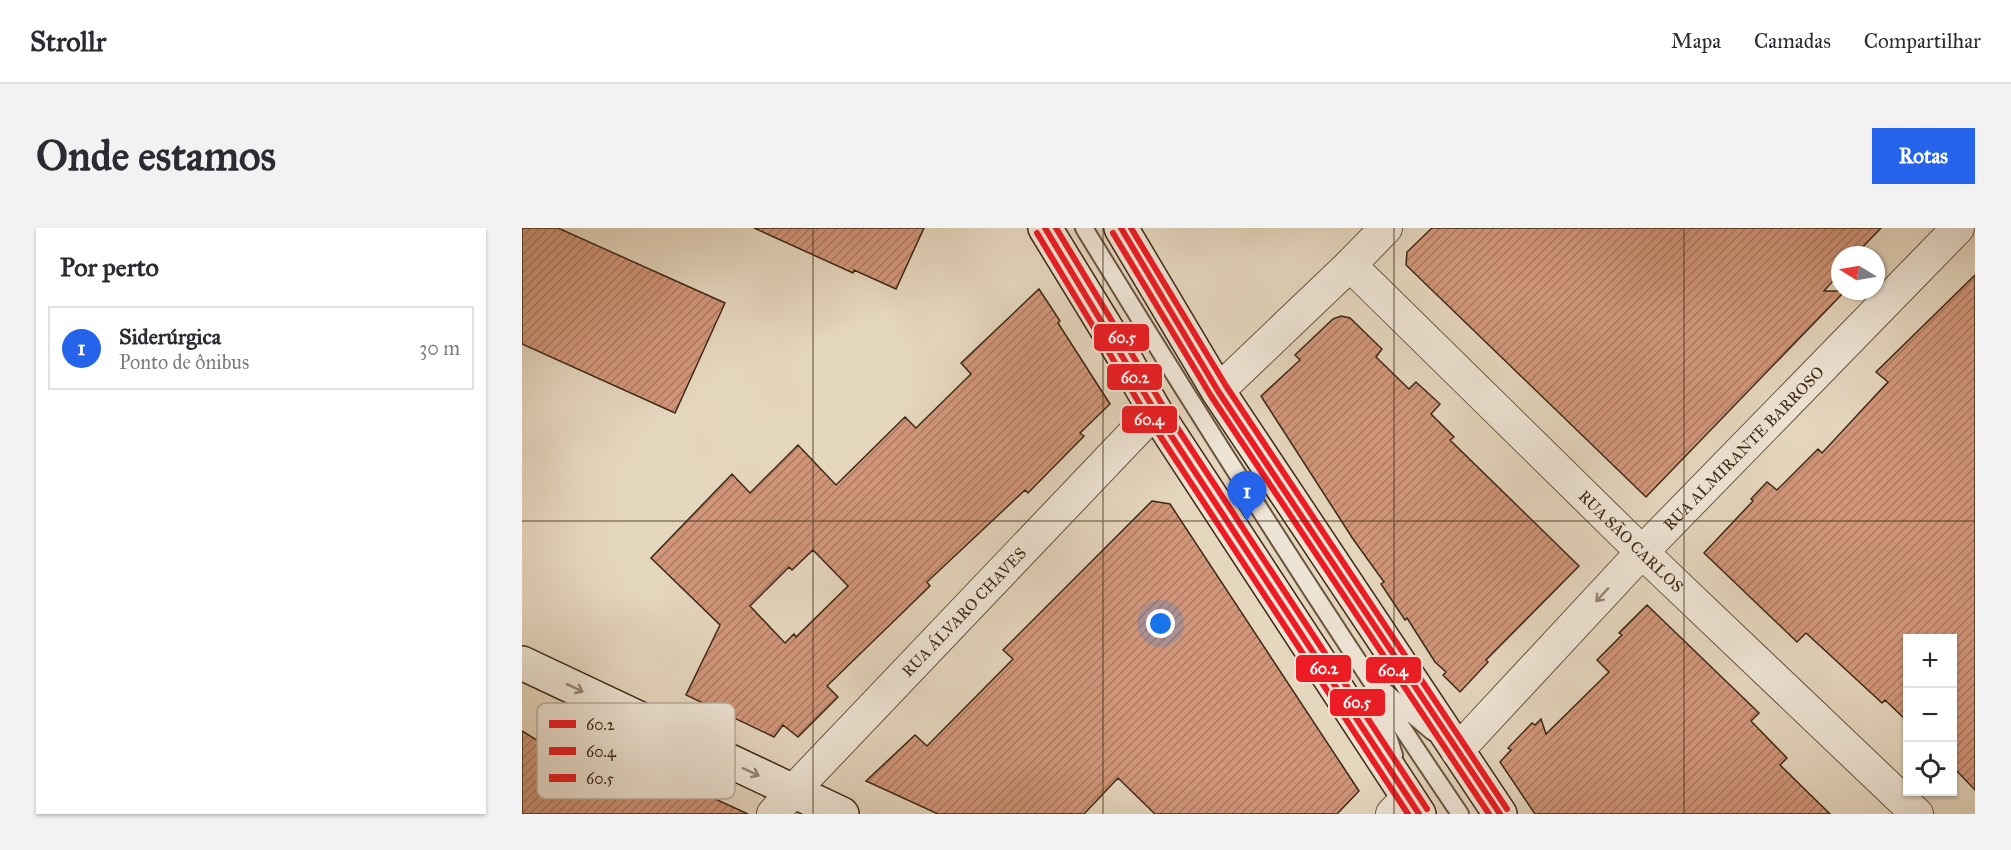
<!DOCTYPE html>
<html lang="pt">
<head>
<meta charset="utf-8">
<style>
	:root { --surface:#fff; --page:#f2f2f3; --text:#2b2b33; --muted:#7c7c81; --line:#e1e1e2; --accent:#2563eb }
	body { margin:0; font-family:"IM FELL Great Primer",serif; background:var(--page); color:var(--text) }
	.controls { position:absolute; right:18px; bottom:18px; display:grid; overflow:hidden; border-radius:0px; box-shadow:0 2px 4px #0004 }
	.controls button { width:54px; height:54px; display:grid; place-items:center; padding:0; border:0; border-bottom:2px solid var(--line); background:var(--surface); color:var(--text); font:30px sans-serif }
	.compass { position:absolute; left:1309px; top:18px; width:54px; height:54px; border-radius:50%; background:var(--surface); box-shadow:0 2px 4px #0004; rotate:281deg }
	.you { position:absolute; left:639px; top:396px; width:21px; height:21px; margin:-15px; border:4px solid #fff; border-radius:50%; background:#1a73e8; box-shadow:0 0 0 9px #1a73e833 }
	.badge { display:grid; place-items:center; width:39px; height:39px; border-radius:50%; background:var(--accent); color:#fff; font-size:20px; font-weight:700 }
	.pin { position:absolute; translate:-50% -50px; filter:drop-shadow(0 2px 3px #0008) }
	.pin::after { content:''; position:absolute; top:32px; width:21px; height:18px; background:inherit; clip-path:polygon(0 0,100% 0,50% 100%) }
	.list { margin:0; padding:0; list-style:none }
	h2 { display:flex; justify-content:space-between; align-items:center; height:78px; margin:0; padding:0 24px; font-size:26px }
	h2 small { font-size:20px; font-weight:400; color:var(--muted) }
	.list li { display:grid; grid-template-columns:39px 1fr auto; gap:18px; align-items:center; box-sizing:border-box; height:84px; margin:0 12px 12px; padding:0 12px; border:2px solid var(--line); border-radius:0px }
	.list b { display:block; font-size:22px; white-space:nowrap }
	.list p { margin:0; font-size:20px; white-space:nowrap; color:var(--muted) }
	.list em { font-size:20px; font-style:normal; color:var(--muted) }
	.icon { flex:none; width:33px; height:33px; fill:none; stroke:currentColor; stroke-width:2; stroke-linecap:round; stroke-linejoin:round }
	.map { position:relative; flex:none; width:1453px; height:586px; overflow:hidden; border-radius:0px }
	header { display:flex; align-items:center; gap:36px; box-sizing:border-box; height:84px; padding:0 30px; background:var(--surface); border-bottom:2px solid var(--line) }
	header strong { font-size:28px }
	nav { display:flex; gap:33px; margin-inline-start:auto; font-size:21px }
	.intro { display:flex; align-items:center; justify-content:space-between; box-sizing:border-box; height:144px; padding:0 36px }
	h1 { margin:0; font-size:42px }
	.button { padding:15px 27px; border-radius:0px; background:var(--accent); color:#fff; font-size:21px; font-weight:700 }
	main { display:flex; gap:36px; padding:0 36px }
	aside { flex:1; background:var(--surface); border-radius:0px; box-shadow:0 2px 4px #0004 }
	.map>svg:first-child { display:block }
</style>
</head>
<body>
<header>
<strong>Strollr</strong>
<nav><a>Mapa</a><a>Camadas</a><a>Compartilhar</a></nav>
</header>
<div class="intro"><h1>Onde estamos</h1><a class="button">Rotas</a></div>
<main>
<aside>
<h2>Por perto<small></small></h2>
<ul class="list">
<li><span class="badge">1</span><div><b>Siderúrgica</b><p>Ponto de ônibus</p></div><em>30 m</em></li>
</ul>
</aside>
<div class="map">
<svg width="1453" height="586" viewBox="0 0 1453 586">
	<defs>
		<pattern id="building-hatch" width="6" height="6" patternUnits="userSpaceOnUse" patternTransform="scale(1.5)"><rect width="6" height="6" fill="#d1967a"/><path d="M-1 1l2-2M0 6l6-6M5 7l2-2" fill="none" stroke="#ab7a63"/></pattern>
	</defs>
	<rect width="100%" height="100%" fill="#e5d6be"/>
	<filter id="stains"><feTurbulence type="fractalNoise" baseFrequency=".00333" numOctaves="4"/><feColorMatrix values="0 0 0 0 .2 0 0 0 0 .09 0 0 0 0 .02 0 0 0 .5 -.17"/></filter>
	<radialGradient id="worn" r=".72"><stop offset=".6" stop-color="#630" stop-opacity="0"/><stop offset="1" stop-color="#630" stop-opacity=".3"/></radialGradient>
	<path fill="url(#building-hatch)" stroke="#3e2914" stroke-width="1.5" fill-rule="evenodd" d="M0,0H36L203,75L153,185L0,116Z
		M232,0H402L374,61L332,42L331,45Z
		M910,0H1359L1333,27H1318V45L1302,63H1323L1124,269L884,37L885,24Z
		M1453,47V562L1431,539V411H1386V494L1363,472L1360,475L1284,405L1275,414L1182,325L1231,273L1229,271L1245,254L1255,262L1296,221L1300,225L1366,154L1354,144Z
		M517,61L538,93L536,95L588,176L558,205L562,208L506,265L503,262L405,354L408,358L305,458L316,469L276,509L261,497L252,509L164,467L198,397L129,330L210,246L228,265L276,217L314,257L383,189L394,200L449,146L439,135ZM291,322L326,358L274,409L272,406L263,415L228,378L267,339L270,342Z
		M819,88L828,90L860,121L854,129L887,161L894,154L918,176L909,186L932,209L928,212L1057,338L964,432L966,434L938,464L921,447L924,444L913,434L885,390L883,392L859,356L862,354L831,311L739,168L778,132L773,127L811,91Z
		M630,273L648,276L837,563L815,586H633L596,550L562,586H416L344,553L393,507L405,518L491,431L481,422Z
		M1125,377L1237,485L1229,493L1265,530L1258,537L1308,586H1013L978,534L989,522L986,520L1010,495L1013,497L1019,491L1024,506L1087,444L1075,432L1100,407L1097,405Z
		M0,503L26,519L29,514L75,543L88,523L226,586H0Z"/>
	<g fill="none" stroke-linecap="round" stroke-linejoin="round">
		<g stroke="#68543e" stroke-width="20">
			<path id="lane" d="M562,0C683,198 808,394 938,586
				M862,463L911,504
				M854,472L872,527"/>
		</g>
		<g stroke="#68543e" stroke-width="34">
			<g id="street">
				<path id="s1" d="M828,37L1120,324L1395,586"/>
				<path d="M696,163L828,37L864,0"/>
				<path id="s2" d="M935,523L1120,324L1436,0"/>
				<path id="s3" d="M251,586L271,563L633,183"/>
				<path d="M870,586L886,569"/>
			</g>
		</g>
		<g stroke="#3e2914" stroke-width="36">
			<path id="secondary" d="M523,0L602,129L633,183L897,586
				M599,0L696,163L978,586
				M0,435L320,586"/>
		</g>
		<use href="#lane" stroke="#eee4d5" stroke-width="16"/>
		<use href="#street" stroke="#eee4d5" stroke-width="32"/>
		<use href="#secondary" stroke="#eee4d5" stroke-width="33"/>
		<g stroke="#eee4d5" stroke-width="10">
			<path id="bus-1" d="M523,0L633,183L897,586
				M599,0L696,163L978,586"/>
		</g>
		<g stroke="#eee4d5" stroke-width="10">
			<path id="bus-2" d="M515,5L625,188L886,586
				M591,5L689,168L967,586"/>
		</g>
		<g stroke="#eee4d5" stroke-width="10">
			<path id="bus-3" d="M534,0L641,178L905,581
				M609,0L704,158L985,581"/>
		</g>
		<use href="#bus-1" stroke="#ed1c24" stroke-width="6"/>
		<use href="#bus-2" stroke="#ed1c24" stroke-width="6"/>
		<use href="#bus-3" stroke="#ed1c24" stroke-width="6"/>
	</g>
	<defs><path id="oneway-shaft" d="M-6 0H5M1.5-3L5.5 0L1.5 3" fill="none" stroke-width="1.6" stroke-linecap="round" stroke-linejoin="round" transform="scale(1.5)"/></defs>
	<g stroke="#968674">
		<use href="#oneway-shaft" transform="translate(1080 367) rotate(133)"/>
		<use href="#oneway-shaft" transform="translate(53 460) rotate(25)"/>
		<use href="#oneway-shaft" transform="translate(229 544) rotate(25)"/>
	</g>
	<path fill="none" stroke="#3e2914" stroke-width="1.5" stroke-opacity="0.55" d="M291,0V586M581,0V586M872,0V586M1162,0V586M0,293H1453"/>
	<g text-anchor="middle" stroke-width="5" stroke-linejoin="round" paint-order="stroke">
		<g font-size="16" fill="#3e2914" stroke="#eee4d5">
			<text dy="6" stroke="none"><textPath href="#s2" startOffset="417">RUA ALMIRANTE BARROSO</textPath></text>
			<text dy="6" stroke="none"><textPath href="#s1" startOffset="394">RUA SÃO CARLOS</textPath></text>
			<text dy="6" stroke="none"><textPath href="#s3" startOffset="278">RUA ÁLVARO CHAVES</textPath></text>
		</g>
	</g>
	<rect x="15" y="475" width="198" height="96" rx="9" fill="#eee4d5" stroke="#b9ac9b" stroke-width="1.5"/>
	<rect x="27" y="492" width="27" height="8" fill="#ed1c24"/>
	<rect x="27" y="519" width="27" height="8" fill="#ed1c24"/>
	<rect x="27" y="546" width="27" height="8" fill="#ed1c24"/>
	<g font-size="16" fill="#3e2914">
		<text x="64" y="502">60.2</text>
		<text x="64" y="529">60.4</text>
		<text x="64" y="556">60.5</text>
	</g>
	<g stroke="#eee4d5" stroke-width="2">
		<rect x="571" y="95" width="57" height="29" rx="6" fill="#ed1c24"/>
		<rect x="584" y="135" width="57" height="28" rx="6" fill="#ed1c24"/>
		<rect x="599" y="177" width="57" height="29" rx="6" fill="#ed1c24"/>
		<rect x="773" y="426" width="57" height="29" rx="6" fill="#ed1c24"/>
		<rect x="843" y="428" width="57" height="28" rx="6" fill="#ed1c24"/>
		<rect x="807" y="460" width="57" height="29" rx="6" fill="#ed1c24"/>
	</g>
	<g font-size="16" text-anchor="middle" font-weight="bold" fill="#fff">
		<text x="600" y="115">60.5</text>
		<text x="613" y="155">60.2</text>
		<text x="627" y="197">60.4</text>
		<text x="802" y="446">60.2</text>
		<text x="871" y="448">60.4</text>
		<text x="835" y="480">60.5</text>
	</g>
	<rect width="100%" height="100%" filter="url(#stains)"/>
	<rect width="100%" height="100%" fill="url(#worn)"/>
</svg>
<div class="controls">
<button>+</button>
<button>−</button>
<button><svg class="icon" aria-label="locate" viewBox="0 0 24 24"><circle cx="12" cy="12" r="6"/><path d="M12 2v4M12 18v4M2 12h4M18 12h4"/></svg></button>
</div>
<svg class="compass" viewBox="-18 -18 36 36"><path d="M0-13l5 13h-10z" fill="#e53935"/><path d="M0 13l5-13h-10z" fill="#7c7c81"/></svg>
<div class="you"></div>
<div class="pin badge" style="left:725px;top:293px">1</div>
</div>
</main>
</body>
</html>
